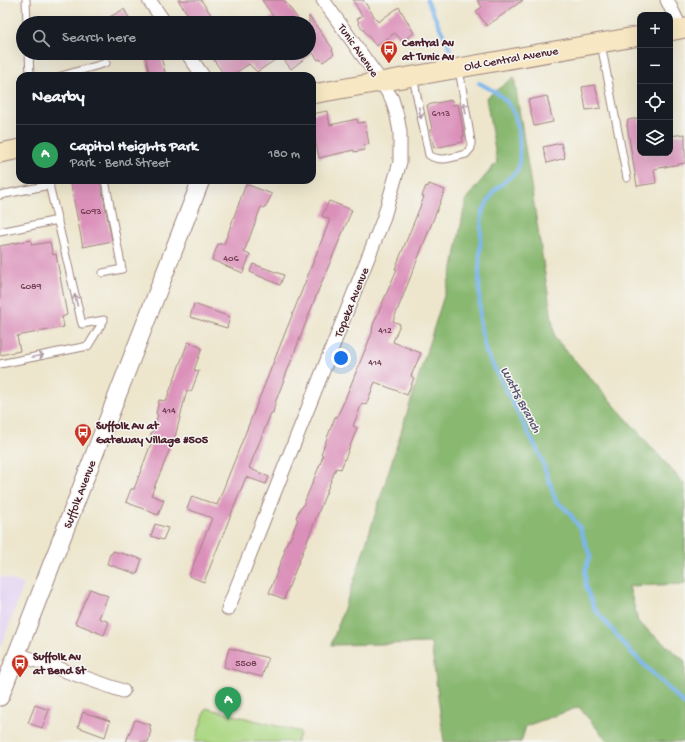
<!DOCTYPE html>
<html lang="en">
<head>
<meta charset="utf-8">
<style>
	:root { --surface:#171b24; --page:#242831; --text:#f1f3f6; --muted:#9ea1a6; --line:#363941; --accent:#c8321e }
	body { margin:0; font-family:"Gochi Hand",sans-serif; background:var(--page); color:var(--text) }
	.controls { position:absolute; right:12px; top:12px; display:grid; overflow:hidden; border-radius:8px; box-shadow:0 4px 16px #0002 }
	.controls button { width:36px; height:36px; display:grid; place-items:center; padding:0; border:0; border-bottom:1px solid var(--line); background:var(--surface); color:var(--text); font:20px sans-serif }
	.you { position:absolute; left:341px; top:358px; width:14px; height:14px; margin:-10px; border:3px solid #fff; border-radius:50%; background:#1a73e8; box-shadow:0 0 0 6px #1a73e833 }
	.badge { display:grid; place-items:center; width:26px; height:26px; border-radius:50%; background:var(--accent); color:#fff; font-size:13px; font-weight:700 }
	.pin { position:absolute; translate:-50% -33px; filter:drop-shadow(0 1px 2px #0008) }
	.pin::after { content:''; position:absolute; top:21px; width:14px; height:12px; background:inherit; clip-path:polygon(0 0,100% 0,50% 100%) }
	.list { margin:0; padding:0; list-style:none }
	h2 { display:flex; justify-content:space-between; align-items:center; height:52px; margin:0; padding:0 16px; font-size:17px }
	h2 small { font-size:13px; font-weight:400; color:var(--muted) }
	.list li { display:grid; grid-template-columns:26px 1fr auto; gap:12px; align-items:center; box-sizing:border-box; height:60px; padding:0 16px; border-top:1px solid var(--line) }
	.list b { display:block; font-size:15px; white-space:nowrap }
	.list p { margin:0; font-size:13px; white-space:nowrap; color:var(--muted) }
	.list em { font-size:13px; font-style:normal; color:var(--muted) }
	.icon { flex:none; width:22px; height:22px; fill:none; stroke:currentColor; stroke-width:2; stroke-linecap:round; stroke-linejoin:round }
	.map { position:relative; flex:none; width:685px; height:742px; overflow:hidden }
	.search { position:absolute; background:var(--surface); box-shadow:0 4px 16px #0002; left:16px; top:16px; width:300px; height:44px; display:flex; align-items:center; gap:10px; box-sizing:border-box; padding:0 14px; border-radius:22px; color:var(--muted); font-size:15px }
	.panel { position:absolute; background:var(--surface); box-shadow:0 4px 16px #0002; left:16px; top:72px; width:300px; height:112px; border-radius:12px }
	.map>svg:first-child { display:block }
</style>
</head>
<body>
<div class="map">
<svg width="685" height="742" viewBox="0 0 685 742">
	<rect width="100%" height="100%" fill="#f6f6f2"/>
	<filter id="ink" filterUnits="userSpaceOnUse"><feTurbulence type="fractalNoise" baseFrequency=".025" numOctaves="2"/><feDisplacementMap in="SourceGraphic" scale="8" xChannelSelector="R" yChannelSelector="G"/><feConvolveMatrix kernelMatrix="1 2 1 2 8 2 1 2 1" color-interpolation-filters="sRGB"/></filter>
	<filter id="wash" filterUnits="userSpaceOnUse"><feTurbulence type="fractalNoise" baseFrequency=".012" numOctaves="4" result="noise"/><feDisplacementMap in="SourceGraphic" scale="16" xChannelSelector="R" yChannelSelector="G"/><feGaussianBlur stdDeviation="0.9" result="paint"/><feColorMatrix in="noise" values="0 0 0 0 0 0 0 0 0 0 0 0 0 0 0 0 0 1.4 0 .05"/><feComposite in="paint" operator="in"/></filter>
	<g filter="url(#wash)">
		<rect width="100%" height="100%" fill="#ede6cd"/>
		<path fill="#e3d3f2" d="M0,576L24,584L0,649Z"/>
		<path fill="#acd783" stroke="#7b7b57" d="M206,708L301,732L297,742H195Z"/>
		<path fill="#89b871" stroke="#6a6c4e" d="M514,77L555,338L685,485V584L629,586L638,622L685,661V742H608L579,707L526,726L521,742H444L431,643L331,645L356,575L453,267L466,199L497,162L486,98Z"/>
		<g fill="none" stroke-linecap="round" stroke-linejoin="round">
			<path stroke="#7ab6ec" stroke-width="4" d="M427,0L450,49
				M479,83C488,88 498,92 505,100C522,117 520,147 519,169L494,191L482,212L479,269L480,324L486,352L540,455L556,501L568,511L580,528L590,556L585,571L586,587L594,608L629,650L685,705"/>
		</g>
		<g id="blocks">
			<path fill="#db90ba" d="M178,0H201L217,23H194Z
				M262,0H284L301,23H264L273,16Z
				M353,0H363L378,22L399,7L414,33L402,41L395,33L376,46L358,23L359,22L357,19L362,16Z
				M477,0H523L487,26L476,11L482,7Z
				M124,9L132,23H99Z
				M309,16L333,49L332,50L334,54L323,62L320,59L318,60L309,47Z
				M151,53H160L166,76H150L145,55Z
				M209,53H312L291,69L281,56L257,72L249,64L231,76H225Z
				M595,85L601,108L586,110L582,87Z
				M547,96L553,122L534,126L528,100Z
				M452,100L453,105L458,104L464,136H462L463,142L434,148L430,130L432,129L427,105Z
				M327,111L330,125L357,119L358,123L365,122L369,144L364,145L365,150L354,152V150L319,158L312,124V114Z
				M640,118V153H670V136L685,134V163L654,169L656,183L637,186L627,125L628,120Z
				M561,143L565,158L547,163L543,147Z
				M70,180H100L112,241L83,247Z
				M246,184L272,194L265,208L261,207L244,252L250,255L243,273L212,260L218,244H224Z
				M429,184L445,190L393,321L400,324L393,342L421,353L411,376L414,378L407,395L375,382L366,405L362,403L353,426L357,428L341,469L336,468L284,599L269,593L285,551H284L288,540H290L298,519L296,518L300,508H302L321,462L323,455L321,454L335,417H337L343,404L372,333L373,325L397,269H395L422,202L424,197L422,196L426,186L428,187Z
				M329,201L352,210L318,291L275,403L273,413H271L249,468L269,477L266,484L246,477L204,582L189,576L212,518L187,509L192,496L217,505L329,222V219L322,216Z
				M31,240L32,245L50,242L53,255L56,254L67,315L62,317L64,327L17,336L20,351L0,355V246Z
				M253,264L284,275L280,285L250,272Z
				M194,304L230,317L227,328L190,317Z
				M188,342L202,348L194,370L199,371L191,392L187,390L175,437L151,495L164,500L158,515L126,502L131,489H134L152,441L149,440L158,415L156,414L159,400L166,401Z
				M155,524L168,528L163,540L151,536Z
				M113,551L142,559L137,574L107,564L110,554H112Z
				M90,589L108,596L99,618L109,622L104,635L75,623Z
				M229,648L268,658L262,677L224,667Z
				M35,705L49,710L42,728L28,723Z
				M83,712L110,721L105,737L78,727Z
				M135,720L151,725L149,729L151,730L148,742H126Z"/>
		</g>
	</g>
	<g filter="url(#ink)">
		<use href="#blocks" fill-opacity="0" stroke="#9c827c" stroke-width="1"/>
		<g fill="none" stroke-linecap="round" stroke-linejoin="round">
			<g stroke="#9c827c" stroke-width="9">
				<path id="service" d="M26,0L27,23
					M601,44L627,178
					M29,53L30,76
					M61,76L106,63
					M413,77L429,155C441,163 453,157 466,154L471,148V141L459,69
					M0,195L50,185
					M0,232L58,220
					M103,273L122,269L105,180
					M0,364L88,346L104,320L82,324L48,180"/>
			</g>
			<g stroke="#9c827c" stroke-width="15">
				<path id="minor" d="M149,0L165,23
					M667,0L681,29
					M187,53L203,76
					M228,609L383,220L400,162V132L397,116L392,99L380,80L323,0
					M17,654L123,691"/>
			</g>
			<g stroke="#9c827c" stroke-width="19">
				<path id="tertiary" d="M0,697L201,180"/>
			</g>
			<g stroke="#9c827c" stroke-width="21">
				<path id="secondary" d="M670,31L685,28
					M312,94L640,36
					M0,153L20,149"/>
			</g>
			<use href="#service" stroke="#fff" stroke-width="7"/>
			<use href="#minor" stroke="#fff" stroke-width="13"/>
			<use href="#tertiary" stroke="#fff" stroke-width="17"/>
			<use href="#secondary" stroke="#f7e8c3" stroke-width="19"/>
		</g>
		<defs><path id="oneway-shaft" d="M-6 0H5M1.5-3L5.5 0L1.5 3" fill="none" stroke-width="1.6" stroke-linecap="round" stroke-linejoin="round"/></defs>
		<g stroke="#ae9aa0">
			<use href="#oneway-shaft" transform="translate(465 108) rotate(-100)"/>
			<use href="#oneway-shaft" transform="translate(420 113) rotate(79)"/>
			<use href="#oneway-shaft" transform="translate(76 300) rotate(-103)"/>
			<use href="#oneway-shaft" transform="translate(38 356) rotate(-12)"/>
		</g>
	</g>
	<defs>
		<g id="bus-pin" transform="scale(0.9)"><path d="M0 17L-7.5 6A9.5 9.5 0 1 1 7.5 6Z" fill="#c8321e" stroke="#f6f6f2"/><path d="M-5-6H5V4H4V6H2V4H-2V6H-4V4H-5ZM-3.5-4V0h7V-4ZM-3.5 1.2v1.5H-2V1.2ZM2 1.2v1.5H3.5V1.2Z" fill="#fff"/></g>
	</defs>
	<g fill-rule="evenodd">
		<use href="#bus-pin" x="389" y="49"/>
		<use href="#bus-pin" x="83" y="432"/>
		<use href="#bus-pin" x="20" y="663"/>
	</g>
	<g text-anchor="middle" stroke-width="3" stroke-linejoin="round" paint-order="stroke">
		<g font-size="10" fill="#6e3b4f">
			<text x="441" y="116">6113</text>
			<text x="91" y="214">6093</text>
			<text x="231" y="261">406</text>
			<text x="31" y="289">6089</text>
			<text x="385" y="333">412</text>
			<text x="375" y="365">414</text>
			<text x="169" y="413">414</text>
			<text x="246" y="666">5508</text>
		</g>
		<g font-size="12" font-weight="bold" fill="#4a1f2b" stroke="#f6f6f2" text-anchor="start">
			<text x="402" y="46">Central Av<tspan x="402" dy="14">at Tunic Av</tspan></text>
			<text x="96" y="429">Suffolk Av at<tspan x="96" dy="14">Gateway Village #505</tspan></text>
			<text x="33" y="660">Suffolk Av<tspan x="33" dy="14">at Bend St</tspan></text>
		</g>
		<g font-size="12" fill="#4a1f2b" stroke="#f6f6f2">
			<text transform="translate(359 50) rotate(55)" y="4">Tunic Avenue</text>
			<text transform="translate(511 58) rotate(-10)" y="4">Old Central Avenue</text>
			<text transform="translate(351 302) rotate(-68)" y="4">Topeka Avenue</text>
			<text transform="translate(79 494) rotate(-69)" y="4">Suffolk Avenue</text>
		</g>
		<g font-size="13" font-style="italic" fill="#5b546f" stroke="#f6f6f2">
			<text transform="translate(522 399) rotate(62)" y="5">Watts Branch</text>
		</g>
	</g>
</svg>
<div class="controls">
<button>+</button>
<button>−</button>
<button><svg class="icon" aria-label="locate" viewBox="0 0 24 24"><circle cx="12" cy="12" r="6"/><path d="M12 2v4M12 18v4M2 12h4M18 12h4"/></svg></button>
<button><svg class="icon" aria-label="layers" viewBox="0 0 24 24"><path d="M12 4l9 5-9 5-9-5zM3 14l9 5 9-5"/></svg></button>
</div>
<div class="you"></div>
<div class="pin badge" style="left:228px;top:720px;background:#2e9e5b">A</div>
<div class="search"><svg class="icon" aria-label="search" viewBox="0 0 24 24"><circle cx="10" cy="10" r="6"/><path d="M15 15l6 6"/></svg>Search here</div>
<section class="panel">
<h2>Nearby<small></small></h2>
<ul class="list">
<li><span class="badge" style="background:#2e9e5b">A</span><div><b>Capitol Heights Park</b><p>Park · Bend Street</p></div><em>180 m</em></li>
</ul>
</section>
</div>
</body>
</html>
